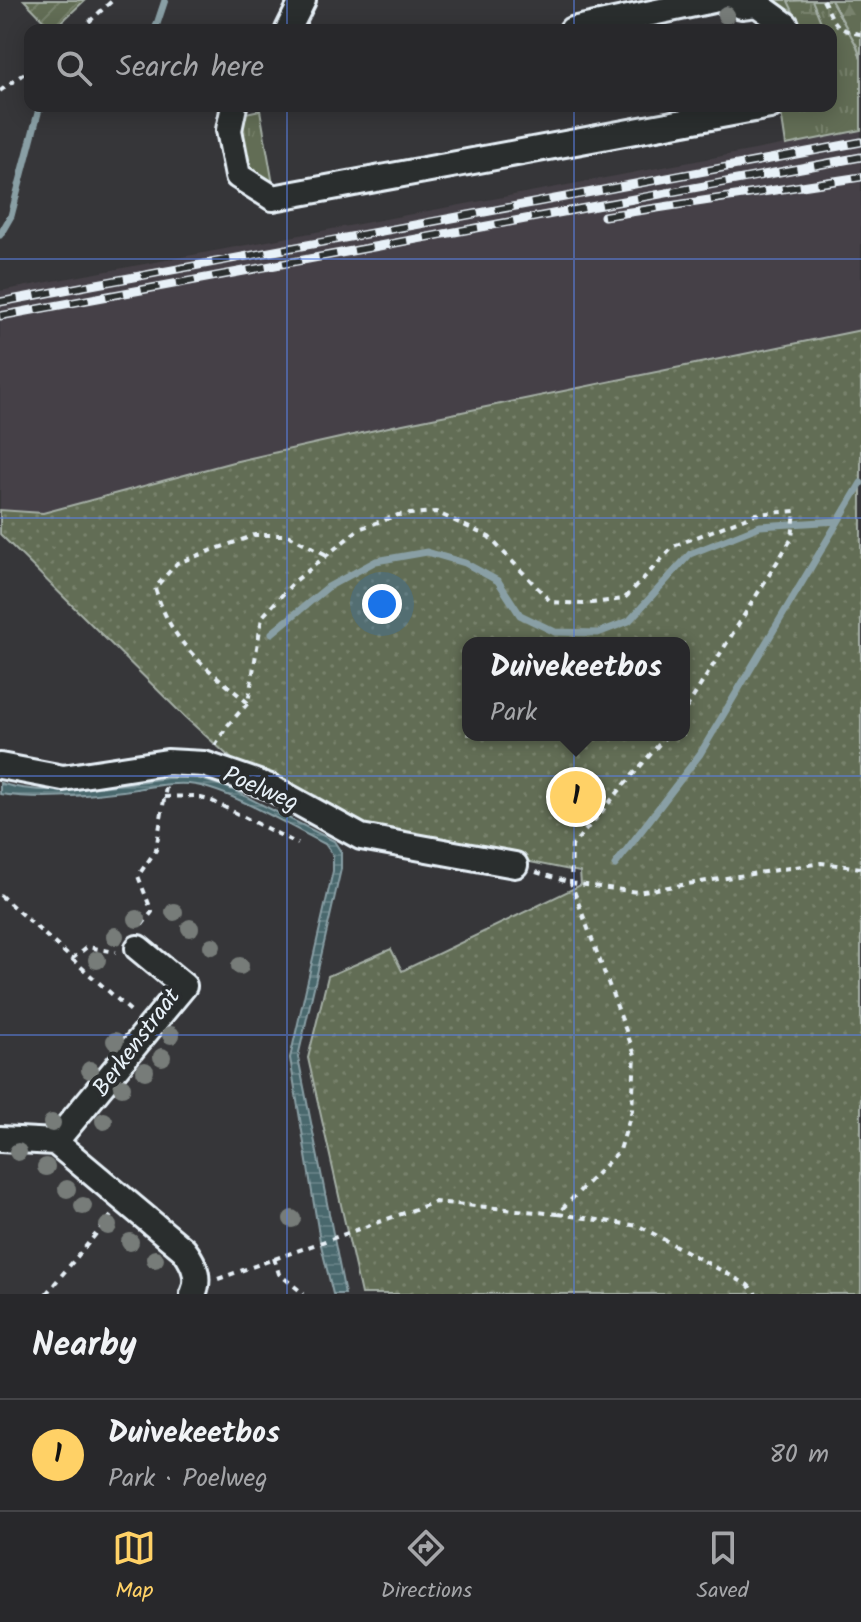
<!DOCTYPE html>
<html lang="en">
<head>
<meta charset="utf-8">
<style>
	:root { --surface:#28282b; --page:#343437; --text:#f1f3f6; --muted:#a5a6a9; --line:#444447; --accent:#ffd166 }
	body { margin:0; font-family:Kalam,sans-serif; background:var(--page); color:var(--text) }
	.you { position:absolute; left:382px; top:604px; width:28px; height:28px; margin:-20px; border:6px solid #fff; border-radius:50%; background:#1a73e8; box-shadow:0 0 0 12px #1a73e833 }
	.badge { display:grid; place-items:center; width:52px; height:52px; border-radius:50%; background:var(--accent); color:#111; font-size:26px; font-weight:700 }
	.pin { position:absolute; translate:-50% -50%; border:4px solid #fff; box-shadow:0 2px 8px #0006 }
	.popup { position:absolute; left:462px; top:637px; width:228px; height:104px; box-sizing:border-box; display:grid; place-content:center; border-radius:16px; background:var(--surface); filter:drop-shadow(0 2px 6px #0005); font-size:26px; white-space:nowrap; color:var(--muted) }
	.popup b { font-size:30px; color:var(--text) }
	.popup::after { content:''; position:absolute; left:50%; top:100%; margin-left:-16px; border:16px solid transparent; border-top-color:var(--surface) }
	.list { margin:0; padding:0; list-style:none }
	h2 { display:flex; justify-content:space-between; align-items:center; height:104px; margin:0; padding:0 32px; font-size:34px }
	h2 small { font-size:26px; font-weight:400; color:var(--muted) }
	.list li { display:grid; grid-template-columns:52px 1fr auto; gap:24px; align-items:center; box-sizing:border-box; height:112px; padding:0 32px; border-top:2px solid var(--line) }
	.list b { display:block; font-size:30px; white-space:nowrap }
	.list p { margin:0; font-size:26px; white-space:nowrap; color:var(--muted) }
	.list em { font-size:26px; font-style:normal; color:var(--muted) }
	.icon { flex:none; width:44px; height:44px; fill:none; stroke:currentColor; stroke-width:2; stroke-linecap:round; stroke-linejoin:round }
	.map { position:relative; flex:none; width:861px; height:1294px; overflow:hidden }
	.search { position:absolute; background:var(--surface); box-shadow:0 4px 20px #0003; left:24px; right:24px; top:24px; height:88px; display:flex; align-items:center; gap:20px; box-sizing:border-box; padding:0 28px; border-radius:16px; color:var(--muted); font-size:30px }
	.sheet { height:216px; background:var(--surface) }
	nav { display:flex; justify-content:space-around; align-items:center; box-sizing:border-box; height:112px; border-top:2px solid var(--line); background:var(--surface); font-size:22px; color:var(--muted) }
	nav a { display:grid; justify-items:center; gap:4px }
	nav .on { color:var(--accent) }
	.map>svg:first-child { display:block }
</style>
</head>
<body>
<div class="map">
<svg width="861" height="1294" viewBox="0 0 861 1294">
	<defs>
		<pattern id="grass-tufts" width="24" height="20" patternUnits="userSpaceOnUse" patternTransform="scale(2)"><rect width="24" height="20" fill="#626d54"/><path d="M3 7l-1-3M5 7V3M7 7l1-3M15 17l-1-3M17 17v-4M19 17l1-3" fill="none" stroke="#78826d"/></pattern>
		<pattern id="forest-firs" width="22" height="20" patternUnits="userSpaceOnUse" patternTransform="scale(2)"><rect width="22" height="20" fill="#626d54"/><path d="M5 1l3.5 6h-7zM16 11l3.5 6h-7z" fill="#78826d"/></pattern>
		<pattern id="wetland-marsh" width="20" height="14" patternUnits="userSpaceOnUse" patternTransform="scale(2)"><rect width="20" height="14" fill="#626d54"/><path d="M1 5h8M5 5V1M11 12h8M15 12V8" fill="none" stroke="#78826d"/></pattern>
		<pattern id="park-dots" width="8" height="8" patternUnits="userSpaceOnUse" patternTransform="scale(2)"><rect width="8" height="8" fill="#626d54"/><path d="M2 2h.1M6 6h.1" fill="none" stroke="#78826d" stroke-width="1.8" stroke-linecap="round"/></pattern>
		<pattern id="garden-furrows" width="10" height="10" patternUnits="userSpaceOnUse" patternTransform="scale(2)"><rect width="10" height="10" fill="#626d54"/><path d="M-1 1l2-2M0 10L10 0M9 11l2-2" fill="none" stroke="#78826d"/></pattern>
		<pattern id="water-rules" width="6" height="5" patternUnits="userSpaceOnUse" patternTransform="scale(2)"><rect width="6" height="5" fill="#4a686d"/><path d="M0 2.5h6" fill="none" stroke="#647e83"/></pattern>
	</defs>
	<rect width="100%" height="100%" fill="#363639"/>
	<filter id="ink" filterUnits="userSpaceOnUse"><feTurbulence type="fractalNoise" baseFrequency=".0125" numOctaves="2"/><feDisplacementMap in="SourceGraphic" scale="16" xChannelSelector="R" yChannelSelector="G"/><feConvolveMatrix kernelMatrix="1 2 1 2 8 2 1 2 1" color-interpolation-filters="sRGB"/></filter>
	<g filter="url(#ink)">
		<path fill="#454046" d="M861,130V330L393,426L233,462L43,513L0,510V291Z"/>
		<path fill="url(#grass-tufts)" stroke="#a5afa6" stroke-width="2" d="M765,0H831L857,46L861,59V130L786,145L781,112L784,106H831V30H792Z
			M260,110L274,190L244,169L237,130L241,114Z"/>
		<path fill="url(#forest-firs)" stroke="#a5afa6" stroke-width="2" d="M831,0H861V59L857,46Z"/>
		<path fill="url(#wetland-marsh)" stroke="#a5afa6" stroke-width="2" d="M812,0L823,27L826,30H802L788,1Z"/>
		<path fill="url(#park-dots)" stroke="#a5afa6" stroke-width="2" fill-rule="evenodd" d="M861,330V1294H361L308,1058L328,976L391,949L402,971L581,885L580,872L336,823L244,770L186,718L0,534V510L43,513L233,462L393,426ZM468,643H684V735H468Z"/>
		<path fill="url(#garden-furrows)" stroke="#a5afa6" stroke-width="2" d="M24,0H85L53,30Z"/>
		<path fill="url(#water-rules)" stroke="#899fa5" stroke-width="2" d="M167,778H197L229,788L334,841L341,852V869L298,1057L345,1294H333L320,1241L290,1058L333,871V855L325,844C291,827 233,792 196,785C173,781 146,788 123,791C81,796 41,800 0,794V783C48,799 117,784 167,778Z"/>
		<g fill="none" stroke-linecap="round" stroke-linejoin="round">
			<path stroke="#899fa5" stroke-width="7" d="M155,30L165,0
				M0,235L11,216L39,109L49,106
				M272,633L328,587L376,561L427,552L465,563L498,581L520,615L555,632L598,633L629,621L690,554L760,526L837,521
				M615,865L700,754L861,483"/>
			<g stroke="#e8f1f8" stroke-width="30">
				<path id="minor" d="M733,0L741,6L757,4L786,25L787,30
					M288,30L303,0
					M572,30L713,0
					M234,106L229,130L238,176L273,198L770,106
					M0,766L63,778L167,762L204,764L270,787L361,837L515,865
					M138,948L184,986L55,1142L184,1250C194,1263 201,1278 193,1294
					M0,1139L55,1142"/>
			</g>
			<path stroke="#e8f1f8" stroke-width="4" stroke-dasharray="6 6" stroke-linecap="butt" d="M823,0C834,21 835,31 861,34
				M80,30L113,0
				M0,91L30,69
				M248,703C203,664 173,647 155,588L177,563L255,535H288L327,555
				M215,746L227,726L248,703L262,617L294,582L359,529L398,515L436,512L489,537L551,602L584,604L624,599L674,546L755,514L795,511L792,538L684,712
				M164,797L194,796L212,801L298,844
				M536,872L571,883L637,892L821,863L861,868
				M0,895L133,1013
				M142,925L152,912L138,876L156,850L166,787
				M72,959L87,947L116,952
				M558,1214L639,1226L748,1285L756,1294
				M274,1258L279,1274L304,1294
				M218,1279L435,1202L557,1214L620,1150L632,1110L635,1055L571,883L572,846L667,735
				M46,1294L111,1216"/>
			<use href="#minor" stroke="#2a2d2e" stroke-width="24"/>
			<g stroke="#e8f1f8" stroke-width="9">
				<path id="rail" d="M604,216L861,177
					M0,302L861,142
					M0,316L861,157"/>
			</g>
			<use href="#rail" stroke="#2a2d2e" stroke-width="6" stroke-dasharray="18" stroke-linecap="butt"/>
		</g>
		<g fill="#777c79">
			<circle cx="726" cy="15" r="9"/>
			<circle cx="174" cy="912" r="9"/>
			<circle cx="137" cy="919" r="9"/>
			<circle cx="190" cy="928" r="9"/>
			<circle cx="115" cy="936" r="9"/>
			<circle cx="212" cy="946" r="9"/>
			<circle cx="97" cy="960" r="9"/>
			<circle cx="240" cy="966" r="9"/>
			<circle cx="171" cy="1035" r="9"/>
			<circle cx="115" cy="1041" r="9"/>
			<circle cx="162" cy="1057" r="9"/>
			<circle cx="90" cy="1070" r="9"/>
			<circle cx="145" cy="1071" r="9"/>
			<circle cx="122" cy="1087" r="9"/>
			<circle cx="104" cy="1121" r="9"/>
			<circle cx="52" cy="1123" r="9"/>
			<circle cx="18" cy="1152" r="9"/>
			<circle cx="46" cy="1167" r="9"/>
			<circle cx="67" cy="1189" r="9"/>
			<circle cx="83" cy="1206" r="9"/>
			<circle cx="292" cy="1219" r="9"/>
			<circle cx="108" cy="1226" r="9"/>
			<circle cx="130" cy="1242" r="9"/>
			<circle cx="155" cy="1259" r="9"/>
		</g>
	</g>
	<path fill="none" stroke="#5a7fe2" stroke-width="2" stroke-opacity="0.55" d="M287,0V30M574,0V30M287,106V1294M574,106V1294M0,259H861M0,518H861M0,776H861M0,1035H861"/>
	<g text-anchor="middle" stroke-width="8" stroke-linejoin="round" paint-order="stroke">
		<g font-size="24" fill="#e8f1f8" stroke="#2a2d2e">
			<text transform="translate(261 788) rotate(23)" y="8">Poelweg</text>
			<text transform="translate(136 1042) rotate(-53)" y="8">Berkenstraat</text>
		</g>
	</g>
</svg>
<div class="you"></div>
<div class="pin badge" style="left:576px;top:797px">1</div>
<div class="popup"><b>Duivekeetbos</b>Park</div>
<div class="search"><svg class="icon" aria-label="search" viewBox="0 0 24 24"><circle cx="10" cy="10" r="6"/><path d="M15 15l6 6"/></svg>Search here</div>
</div>
<section class="sheet">
<h2>Nearby<small></small></h2>
<ul class="list">
<li><span class="badge">1</span><div><b>Duivekeetbos</b><p>Park · Poelweg</p></div><em>80 m</em></li>
</ul>
</section>
<nav>
<a class="on"><svg class="icon" aria-label="map" viewBox="0 0 24 24"><path d="M3 6l6-2 6 2 6-2v14l-6 2-6-2-6 2zM9 4v14M15 6v14"/></svg>Map</a>
<a><svg class="icon" aria-label="directions" viewBox="0 0 24 24"><path d="M12 3l9 9-9 9-9-9zM9 14v-3h6M13 9l2 2-2 2"/></svg>Directions</a>
<a><svg class="icon" aria-label="saved" viewBox="0 0 24 24"><path d="M7 4h10v16l-5-4-5 4z"/></svg>Saved</a>
</nav>
</body>
</html>
